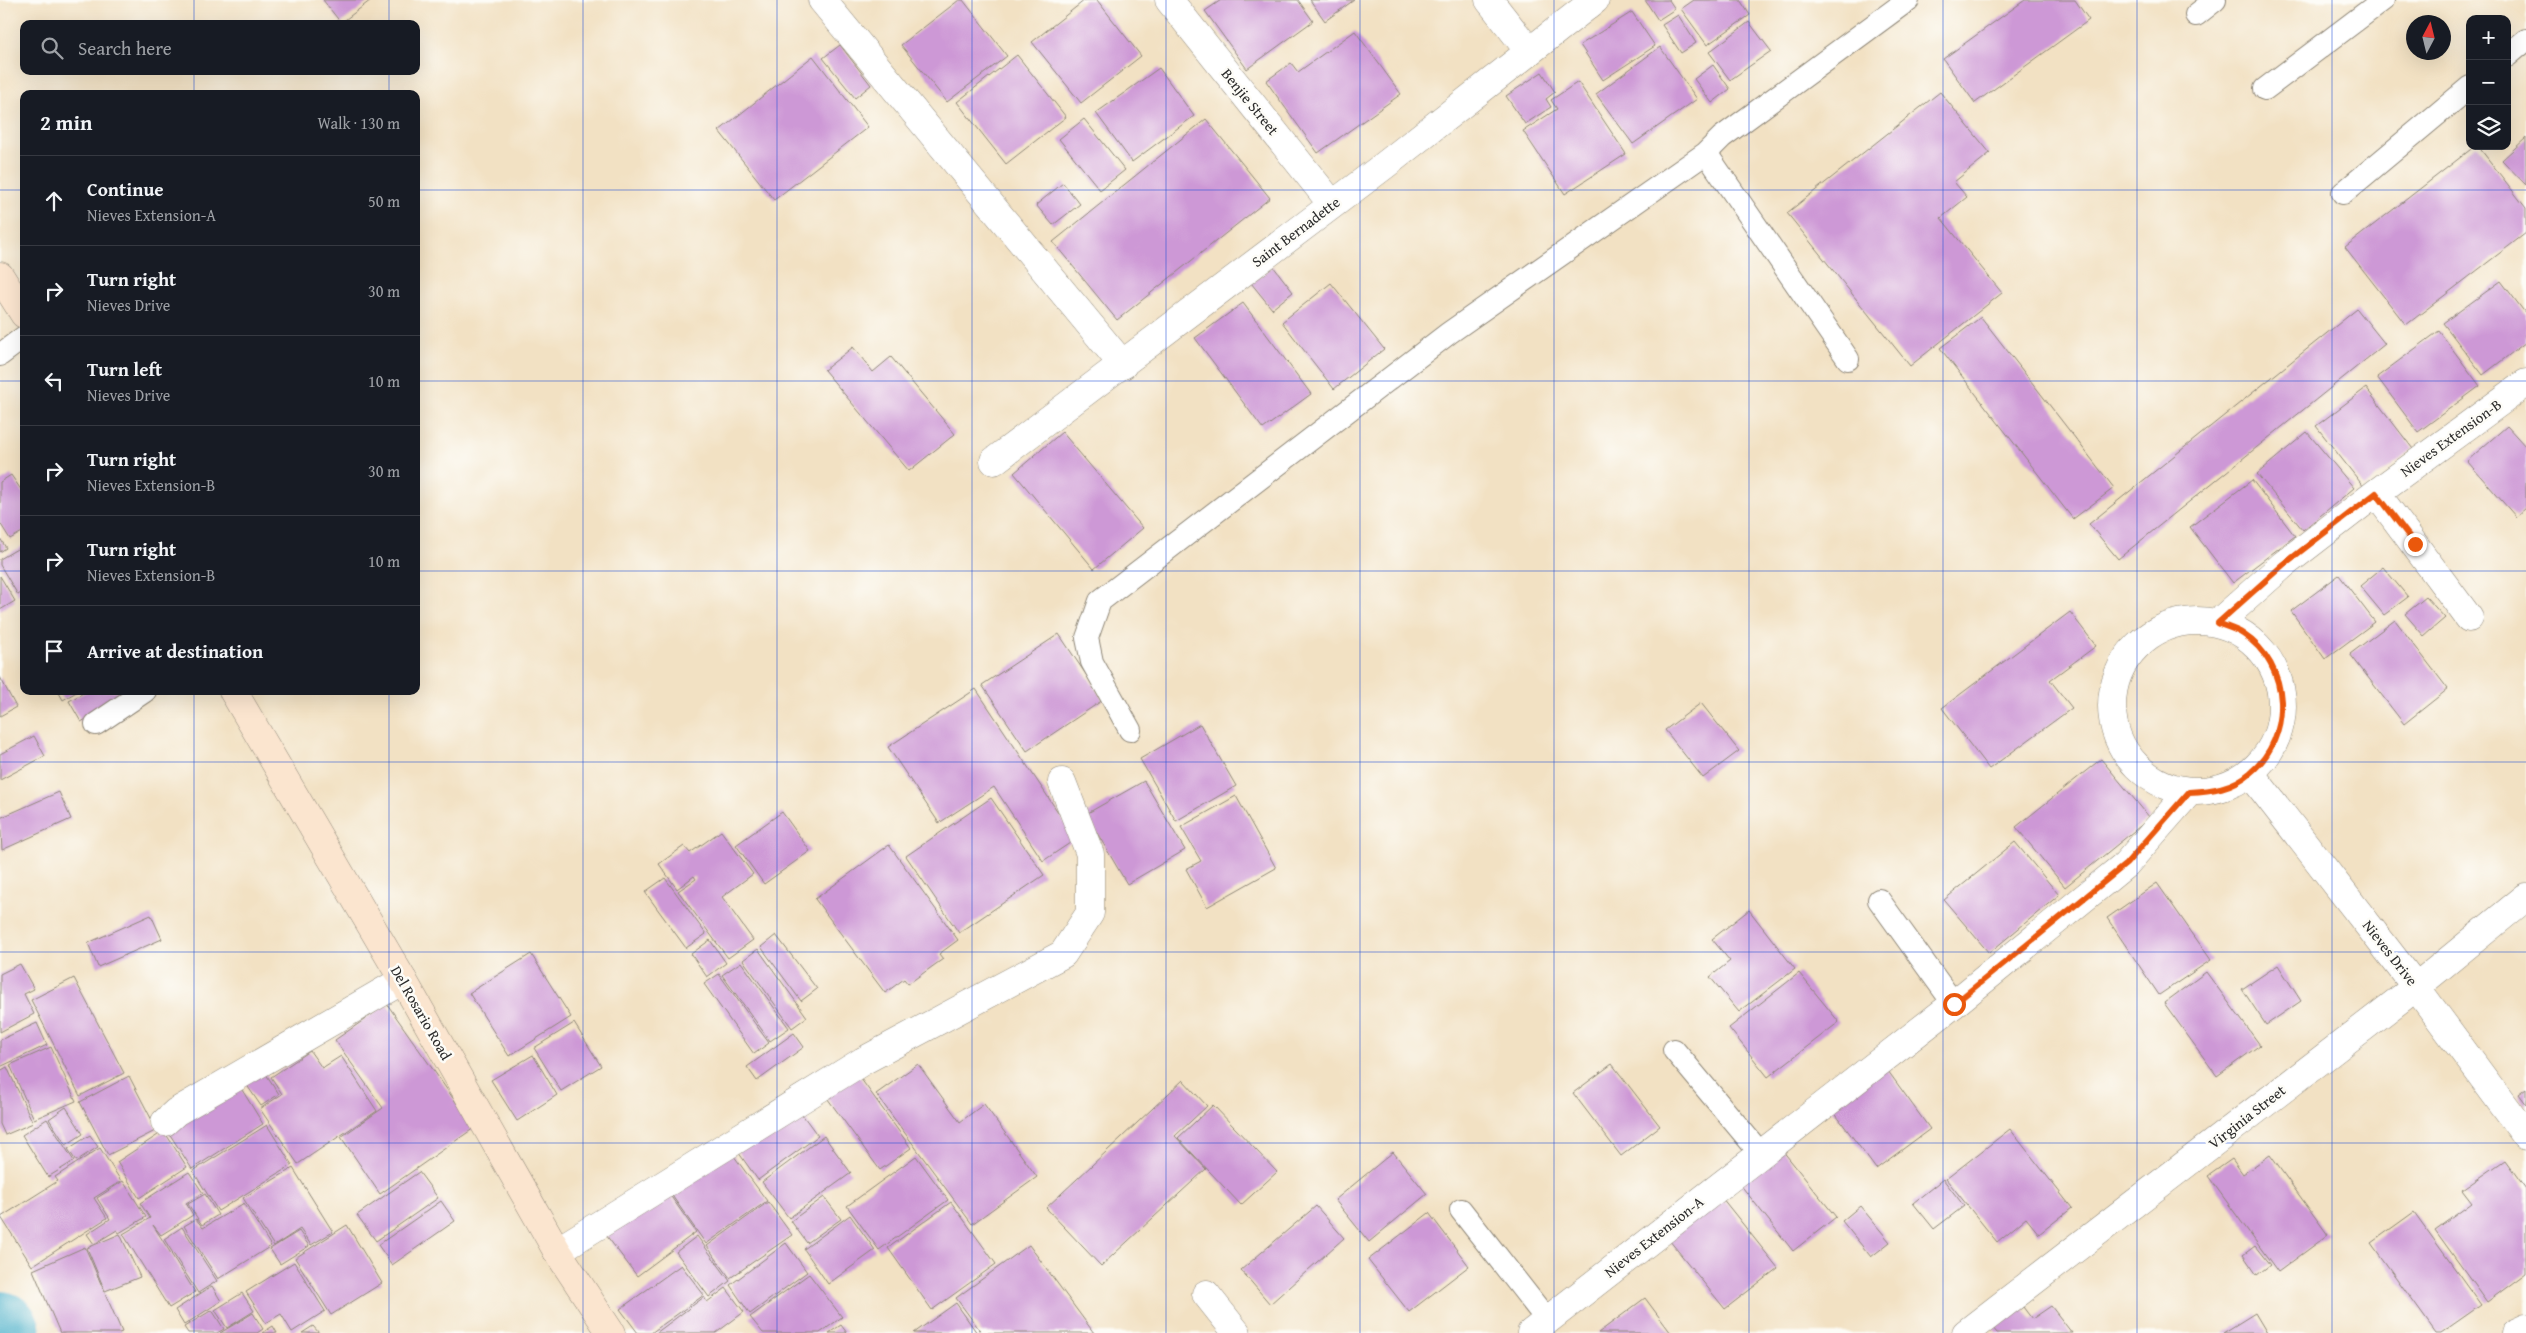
<!DOCTYPE html>
<html lang="en">
<head>
<meta charset="utf-8">
<style>
	:root { --surface:#171b24; --page:#20242c; --text:#f1f3f6; --muted:#9ea1a6; --line:#363941 }
	body { margin:0; font-family:"Gentium Book Plus",serif; background:var(--page); color:var(--text) }
	.controls { position:absolute; right:15px; top:15px; display:grid; overflow:hidden; border-radius:10px; box-shadow:0 5px 20px #0002 }
	.controls button { width:45px; height:45px; display:grid; place-items:center; padding:0; border:0; border-bottom:1px solid var(--line); background:var(--surface); color:var(--text); font:25px sans-serif }
	.compass { position:absolute; left:2406px; top:15px; width:45px; height:45px; border-radius:50%; background:var(--surface); box-shadow:0 5px 20px #0002; rotate:7deg }
	.stop { position:absolute; width:15px; height:15px; margin:-11px; border:4px solid #ea580c; border-radius:50%; background:#fff }
	.stop.end { background:#ea580c; border-color:#fff; box-shadow:0 1px 5px #0008 }
	.list { margin:0; padding:0; list-style:none }
	h2 { display:flex; justify-content:space-between; align-items:center; height:65px; margin:0; padding:0 20px; font-size:21px }
	h2 small { font-size:16px; font-weight:400; color:var(--muted) }
	.list li { display:grid; grid-template-columns:32px 1fr auto; gap:15px; align-items:center; box-sizing:border-box; height:90px; padding:0 20px; border-top:1px solid var(--line) }
	.list b { display:block; font-size:19px; white-space:nowrap }
	.list p { margin:0; font-size:16px; white-space:nowrap; color:var(--muted) }
	.list em { font-size:16px; font-style:normal; color:var(--muted) }
	.icon { flex:none; width:28px; height:28px; fill:none; stroke:currentColor; stroke-width:2; stroke-linecap:round; stroke-linejoin:round }
	.map { position:relative; flex:none; width:2526px; height:1333px; overflow:hidden }
	.search { position:absolute; background:var(--surface); box-shadow:0 5px 20px #0002; left:20px; top:20px; width:400px; height:55px; display:flex; align-items:center; gap:12px; box-sizing:border-box; padding:0 18px; border-radius:10px; color:var(--muted); font-size:19px }
	.panel { position:absolute; background:var(--surface); box-shadow:0 5px 20px #0002; left:20px; top:90px; width:400px; height:605px; border-radius:10px }
	.map>svg:first-child { display:block }
</style>
</head>
<body>
<div class="map">
<svg width="2526" height="1333" viewBox="0 0 2526 1333">
	<rect width="100%" height="100%" fill="#fdfcf7"/>
	<filter id="ink" filterUnits="userSpaceOnUse"><feTurbulence type="fractalNoise" baseFrequency=".02" numOctaves="2"/><feDisplacementMap in="SourceGraphic" scale="10" xChannelSelector="R" yChannelSelector="G"/><feConvolveMatrix kernelMatrix="1 2 1 2 8 2 1 2 1" color-interpolation-filters="sRGB"/></filter>
	<filter id="wash" filterUnits="userSpaceOnUse"><feTurbulence type="fractalNoise" baseFrequency=".0096" numOctaves="4" result="noise"/><feDisplacementMap in="SourceGraphic" scale="20" xChannelSelector="R" yChannelSelector="G"/><feGaussianBlur stdDeviation="1.12" result="paint"/><feColorMatrix in="noise" values="0 0 0 0 0 0 0 0 0 0 0 0 0 0 0 0 0 1.4 0 .05"/><feComposite in="paint" operator="in"/></filter>
	<g filter="url(#wash)">
		<rect width="100%" height="100%" fill="#f2e1c3"/>
		<g fill="none" stroke-linecap="round" stroke-linejoin="round">
			<path stroke="#4cb0cb" stroke-width="80" d="M0,1331L1,1333"/>
		</g>
		<g id="blocks">
			<path fill="#cd98d6" d="M323,0H371L341,23Z
				M959,0H963L1007,56L947,102L901,45Z
				M1085,0H1097L1141,56L1081,103L1032,42Z
				M1221,0H1298L1313,21L1247,69L1205,11Z
				M1310,0H1354L1325,21Z
				M1645,0H1669L1675,9L1658,20Z
				M1694,0H1740L1750,15L1707,45L1681,9Z
				M2025,0H2075L2089,20L1975,103L1943,59Z
				M1632,12L1655,46L1603,80L1580,45Z
				M1678,15L1696,43L1681,53L1662,25Z
				M1749,22L1771,51L1730,80L1709,52Z
				M1355,31L1401,94L1318,153L1266,81L1291,63L1298,72Z
				M840,45L871,85L855,98L823,58Z
				M1660,47L1697,99L1633,144L1596,94Z
				M1017,55L1066,117L1006,164L957,102Z
				M813,56L868,127L774,200L719,131Z
				M1713,65L1730,89L1712,103L1694,79Z
				M1159,68L1194,116L1132,162L1096,113Z
				M1542,72L1555,92L1546,99L1551,107L1525,124L1506,96Z
				M1578,82L1626,154L1565,194L1523,131L1557,109L1551,100Z
				M1940,92L1990,153L1954,182L1967,197L1941,218L2002,293L1910,366L1787,213Z
				M1084,119L1125,170L1100,190L1059,139Z
				M1206,119L1270,198L1117,320L1053,242Z
				M2526,138V185L2502,160Z
				M2475,146H2478L2526,208V233L2406,325L2345,247Z
				M1063,183L1080,204L1053,225L1036,205Z
				M1273,266L1293,292L1272,309L1251,283Z
				M2501,281L2526,314V342L2483,375L2443,323Z
				M1331,283L1384,349L1334,389L1282,322Z
				M1243,303L1311,394L1263,429L1195,338Z
				M2357,309L2385,344L2118,559L2089,524Z
				M1981,317L2114,488L2073,519L1940,348Z
				M2439,331L2480,386L2418,432L2377,377Z
				M853,347L873,372L891,357L955,434L909,471L824,370Z
				M2366,388L2413,449L2364,487L2316,426Z
				M2507,426L2526,447V508L2516,517L2467,461Z
				M1062,432L1143,528L1094,569L1014,473Z
				M2307,432L2354,488L2303,530L2257,474Z
				M11,475L24,494V531L10,539L0,523V482Z
				M2252,480L2295,536L2233,583L2190,527Z
				M0,538L6,548L0,552Z
				M24,545V591L18,595L0,565V559Z
				M2383,567L2408,597L2384,615L2360,586Z
				M2339,575L2375,622L2325,659L2291,611Z
				M0,576L15,601L0,610Z
				M2426,597L2445,618L2424,636L2405,614Z
				M2070,612L2096,646L2050,680L2072,708L1989,769L1942,708Z
				M2395,620L2448,689L2404,724L2350,654Z
				M1059,634L1103,700L1027,751L982,685Z
				M0,677L16,707L0,716Z
				M976,689L1076,839L1043,861L994,787L939,823L888,747Z
				M58,691H78L63,700Z
				M87,691H135L81,722L69,701Z
				M1701,703L1739,751L1703,778L1665,730Z
				M1200,724L1236,786L1176,821L1140,759Z
				M34,736L45,756L0,780V754Z
				M2101,759L2150,818L2065,887L2016,827Z
				M1144,781L1185,850L1127,884L1086,814Z
				M59,792L71,819L2,850L0,818Z
				M1236,796L1276,868L1207,907L1186,869L1201,861L1181,827Z
				M991,798L1044,875L959,933L906,856Z
				M782,812L810,851L764,884L736,845Z
				M721,831L753,874L722,897L753,940L728,958L678,891L696,879L694,876L677,889L659,864L684,846L690,853Z
				M2015,842L2059,895L1989,953L1944,900Z
				M889,845L958,940L939,954L943,959L908,984L904,979L885,993L815,899Z
				M665,878L706,934L686,948L645,892Z
				M2157,883L2211,960L2159,995L2107,918Z
				M1749,910L1795,969L1739,1012L1710,977L1730,961L1712,939Z
				M151,915L162,939L98,967L88,943Z
				M776,935L817,989L801,1001L761,947Z
				M710,940L726,963L707,977L691,954Z
				M758,949L807,1017L792,1028L743,960Z
				M531,954L571,1017L509,1056L469,993Z
				M741,962L789,1028L770,1041L722,975Z
				M20,964L34,989L24,994L34,1014L0,1032V974Z
				M2278,965L2301,1001L2266,1025L2242,989Z
				M2206,972L2260,1045L2217,1076L2164,1003Z
				M1799,973L1839,1022L1768,1077L1729,1028Z
				M719,974L769,1043L754,1054L704,984Z
				M74,978L124,1073L80,1096L31,1000Z
				M387,1004L474,1128L380,1194L341,1137L383,1108L335,1040Z
				M37,1023L47,1045L0,1067V1040Z
				M574,1023L601,1066L561,1091L534,1048Z
				M794,1033L804,1047L757,1081L747,1067Z
				M51,1047L76,1101L34,1119L10,1065Z
				M310,1051L322,1068L341,1056L377,1111L298,1164L260,1109L282,1094L271,1077Z
				M533,1055L557,1095L517,1121L491,1080Z
				M918,1064L960,1122L984,1104L1037,1177L972,1224L876,1094Z
				M1612,1064L1660,1126L1621,1156L1573,1093Z
				M1883,1064L1930,1129L1876,1169L1828,1104Z
				M7,1067L33,1123L5,1135L0,1124V1071Z
				M262,1068L279,1094L261,1106L244,1081Z
				M853,1068L911,1148L880,1170L822,1091Z
				M129,1076L157,1130L108,1155L80,1102Z
				M1183,1080L1207,1106L1175,1136L1206,1169L1101,1266L1046,1208Z
				M239,1085L263,1124L192,1169L167,1130Z
				M2526,1088V1105L2518,1094Z
				M1213,1105L1277,1172L1241,1205L1178,1138Z
				M796,1106L818,1136L758,1180L736,1149Z
				M66,1107L83,1134L66,1145L49,1119Z
				M47,1119L74,1161L48,1177L22,1135Z
				M267,1125L292,1165L218,1211L193,1171Z
				M2010,1129L2072,1208L2039,1234L2026,1218L1997,1242L1946,1179Z
				M164,1131L187,1167L139,1198L117,1162Z
				M90,1135L98,1147L76,1161L68,1149Z
				M824,1136L851,1173L789,1218L762,1182Z
				M100,1148L121,1181L94,1198L107,1218L32,1266L1,1217L58,1181L55,1177Z
				M728,1148L767,1201L706,1244L668,1190Z
				M1782,1150L1836,1217L1793,1251L1739,1183Z
				M1393,1152L1427,1194L1369,1242L1335,1200Z
				M2270,1155L2328,1235L2278,1272L2208,1176L2232,1159L2243,1174Z
				M916,1156L948,1200L879,1250L847,1206Z
				M2505,1160L2526,1189V1273L2487,1302L2435,1230L2472,1203L2462,1190Z
				M293,1168L333,1232L311,1245L300,1229L274,1246L243,1198Z
				M189,1172L203,1193L186,1203L193,1215L161,1235L153,1225L195,1292L169,1308L123,1234L150,1218L140,1203Z
				M419,1172L438,1198L376,1241L357,1215Z
				M1943,1179L1964,1206L1934,1229L1913,1203Z
				M123,1181L146,1217L119,1233L117,1230L94,1244L87,1234L110,1219L97,1198Z
				M667,1191L696,1232L637,1276L606,1235Z
				M1718,1193L1778,1268L1725,1309L1665,1235Z
				M205,1194L218,1215L202,1225L188,1204Z
				M824,1197L841,1219L807,1243L791,1221Z
				M441,1201L455,1221L392,1265L378,1245Z
				M768,1202L792,1235L730,1278L707,1246Z
				M951,1202L996,1264L932,1310L888,1248Z
				M244,1203L271,1246L218,1279L184,1226L196,1219L203,1228Z
				M1316,1206L1344,1238L1270,1304L1241,1270Z
				M1860,1206L1890,1242L1871,1257L1842,1221Z
				M2414,1212L2481,1305L2441,1333H2436L2371,1243Z
				M1429,1213L1469,1266L1409,1312L1368,1260Z
				M850,1215L875,1250L828,1284L804,1249Z
				M347,1225L382,1283L331,1315L295,1258Z
				M182,1227L217,1281L198,1293L164,1239Z
				M299,1231L309,1246L280,1264L270,1249Z
				M120,1234L140,1277L105,1291L87,1248Z
				M697,1236L730,1281L709,1297L676,1252Z
				M786,1243L807,1272L750,1314L730,1285Z
				M1029,1245L1094,1333H982L956,1298Z
				M2255,1246L2270,1265L2257,1275L2243,1255Z
				M85,1247L122,1332L119,1333H60L33,1270Z
				M294,1262L325,1311L292,1332L281,1314L266,1323L246,1292Z
				M681,1265L704,1295L651,1333H638L620,1309Z
				M809,1274L842,1317L820,1333H763L750,1317Z
				M212,1286L221,1301L184,1325L175,1310Z
				M726,1288L744,1312L716,1333H656L704,1297L707,1302Z
				M242,1293L254,1311L227,1328L215,1310Z
				M1645,1298L1671,1333H1598Z
				M956,1303L977,1333H914Z
				M2051,1306L2072,1333H1997L1993,1328L2023,1307L2032,1319Z
				M212,1310L224,1329L217,1333H188L184,1327Z
				M253,1313L263,1329L257,1333H220Z
				M2255,1313L2267,1333H2223Z
				M841,1325L847,1333H829Z
				M273,1326L277,1333H262Z
				M313,1326L319,1333H302Z"/>
		</g>
	</g>
	<g filter="url(#ink)">
		<use href="#blocks" fill-opacity="0" stroke="#8e8677" stroke-width="1"/>
		<g fill="none" stroke-linecap="round" stroke-linejoin="round">
			<g stroke="#8e8677" stroke-width="24">
				<path id="lane" d="M2196,15L2215,0
					M2507,56L2526,40
					M2265,89L2383,0
					M2343,193L2470,87
					M0,355L24,337
					M1848,359L1706,153L1722,137L1908,0
					M96,724L145,691
					M1130,730L1092,662L1087,638L1100,601L1449,333L1706,153
					M1879,900L1954,1004
					M1674,1050L1761,1154
					M1461,1210L1547,1320"/>
			</g>
			<g stroke="#8e8677" stroke-width="29">
				<path id="street" d="M822,0L1123,365
					M1169,0L1332,204
					M1489,0L1529,51
					M994,461L1385,165L1595,0
					M2376,493L2469,618
					M2112 706a85 85 0 1 1 170 0a85 85 0 1 1-170 0Z
					M2218,623L2284,564L2376,493L2526,383
					M2250,773L2416,987L2526,1136
					M165,1122L176,1112L403,980
					M557,1251L863,1061L1063,954L1090,913V854L1062,782
					M1206,1294L1237,1333
					M1531,1333L1954,1004L2126,864L2189,792
					M1966,1333L2416,987L2526,897
					M2515,1333L2526,1328"/>
			</g>
			<g stroke="#8e8677" stroke-width="29">
				<path id="secondary" d="M0,276L24,314
					M233,691L403,980L557,1251L611,1333"/>
			</g>
			<use href="#lane" stroke="#fff" stroke-width="22"/>
			<use href="#street" stroke="#fff" stroke-width="28"/>
			<use href="#secondary" stroke="#fbe5cf" stroke-width="28"/>
		</g>
	</g>
	<g fill="none" stroke-linecap="round" stroke-linejoin="round" filter="url(#ink)">
		<path stroke="#ea580c" stroke-width="6" d="M1954,1004L2126,864L2189,792C2211,791 2233,788 2250,773C2294,737 2291,665 2243,634C2236,629 2226,627 2218,623L2284,564L2376,493L2415,544"/>
	</g>
	<path fill="none" stroke="#1d4ed8" stroke-width="1" stroke-opacity="0.55" d="M194,0V24M389,0V24M583,0V1333M777,0V1333M972,0V1333M1166,0V1333M1360,0V1333M1554,0V1333M1749,0V1333M1943,0V1333M2137,0V1333M2332,0V1333M194,71V94M389,71V94M0,190H24M416,190H2526M0,381H24M416,381H2526M0,571H24M416,571H2526M194,691V1333M389,691V1333M0,762H2526M0,952H2526M0,1143H2526"/>
	<g text-anchor="middle" stroke-width="5" stroke-linejoin="round" paint-order="stroke">
		<g font-size="15" fill="#2b2b2b" stroke="#fdfcf7">
			<text transform="translate(1250 102) rotate(51)" y="5">Benjie Street</text>
			<text transform="translate(1296 232) rotate(-37)" y="5">Saint Bernadette</text>
			<text transform="translate(2451 438) rotate(-36)" y="5">Nieves Extension-B</text>
			<text transform="translate(2390 953) rotate(52)" y="5">Nieves Drive</text>
			<text transform="translate(421 1013) rotate(60)" y="5">Del Rosario Road</text>
			<text transform="translate(2247 1117) rotate(-38)" y="5">Virginia Street</text>
			<text transform="translate(1654 1237) rotate(-38)" y="5">Nieves Extension-A</text>
		</g>
	</g>
</svg>
<div class="controls">
<button>+</button>
<button>−</button>
<button><svg class="icon" aria-label="layers" viewBox="0 0 24 24"><path d="M12 4l9 5-9 5-9-5zM3 14l9 5 9-5"/></svg></button>
</div>
<svg class="compass" viewBox="-18 -18 36 36"><path d="M0-13l5 13h-10z" fill="#e53935"/><path d="M0 13l5-13h-10z" fill="#9ea1a6"/></svg>
<div class="stop" style="left:1954px;top:1004px"></div>
<div class="stop end" style="left:2415px;top:544px"></div>
<div class="search"><svg class="icon" aria-label="search" viewBox="0 0 24 24"><circle cx="10" cy="10" r="6"/><path d="M15 15l6 6"/></svg>Search here</div>
<section class="panel">
<h2>2 min<small>Walk · 130 m</small></h2>
<ul class="list">
<li><svg class="icon" aria-label="ahead" viewBox="0 0 24 24"><path d="M12 20V5M6 11l6-6 6 6"/></svg><div><b>Continue</b><p>Nieves Extension-A</p></div><em>50 m</em></li>
<li><svg class="icon" aria-label="right" viewBox="0 0 24 24"><path d="M7 20v-9h11M14 6l5 5-5 5"/></svg><div><b>Turn right</b><p>Nieves Drive</p></div><em>30 m</em></li>
<li><svg class="icon" aria-label="left" viewBox="0 0 24 24"><path d="M17 20v-9H6M10 6l-5 5 5 5"/></svg><div><b>Turn left</b><p>Nieves Drive</p></div><em>10 m</em></li>
<li><svg class="icon" aria-label="right" viewBox="0 0 24 24"><path d="M7 20v-9h11M14 6l5 5-5 5"/></svg><div><b>Turn right</b><p>Nieves Extension-B</p></div><em>30 m</em></li>
<li><svg class="icon" aria-label="right" viewBox="0 0 24 24"><path d="M7 20v-9h11M14 6l5 5-5 5"/></svg><div><b>Turn right</b><p>Nieves Extension-B</p></div><em>10 m</em></li>
<li><svg class="icon" aria-label="arrive" viewBox="0 0 24 24"><path d="M6 21V4h12l-3 4 3 4H6"/></svg><div><b>Arrive at destination</b></div></li>
</ul>
</section>
</div>
</body>
</html>
